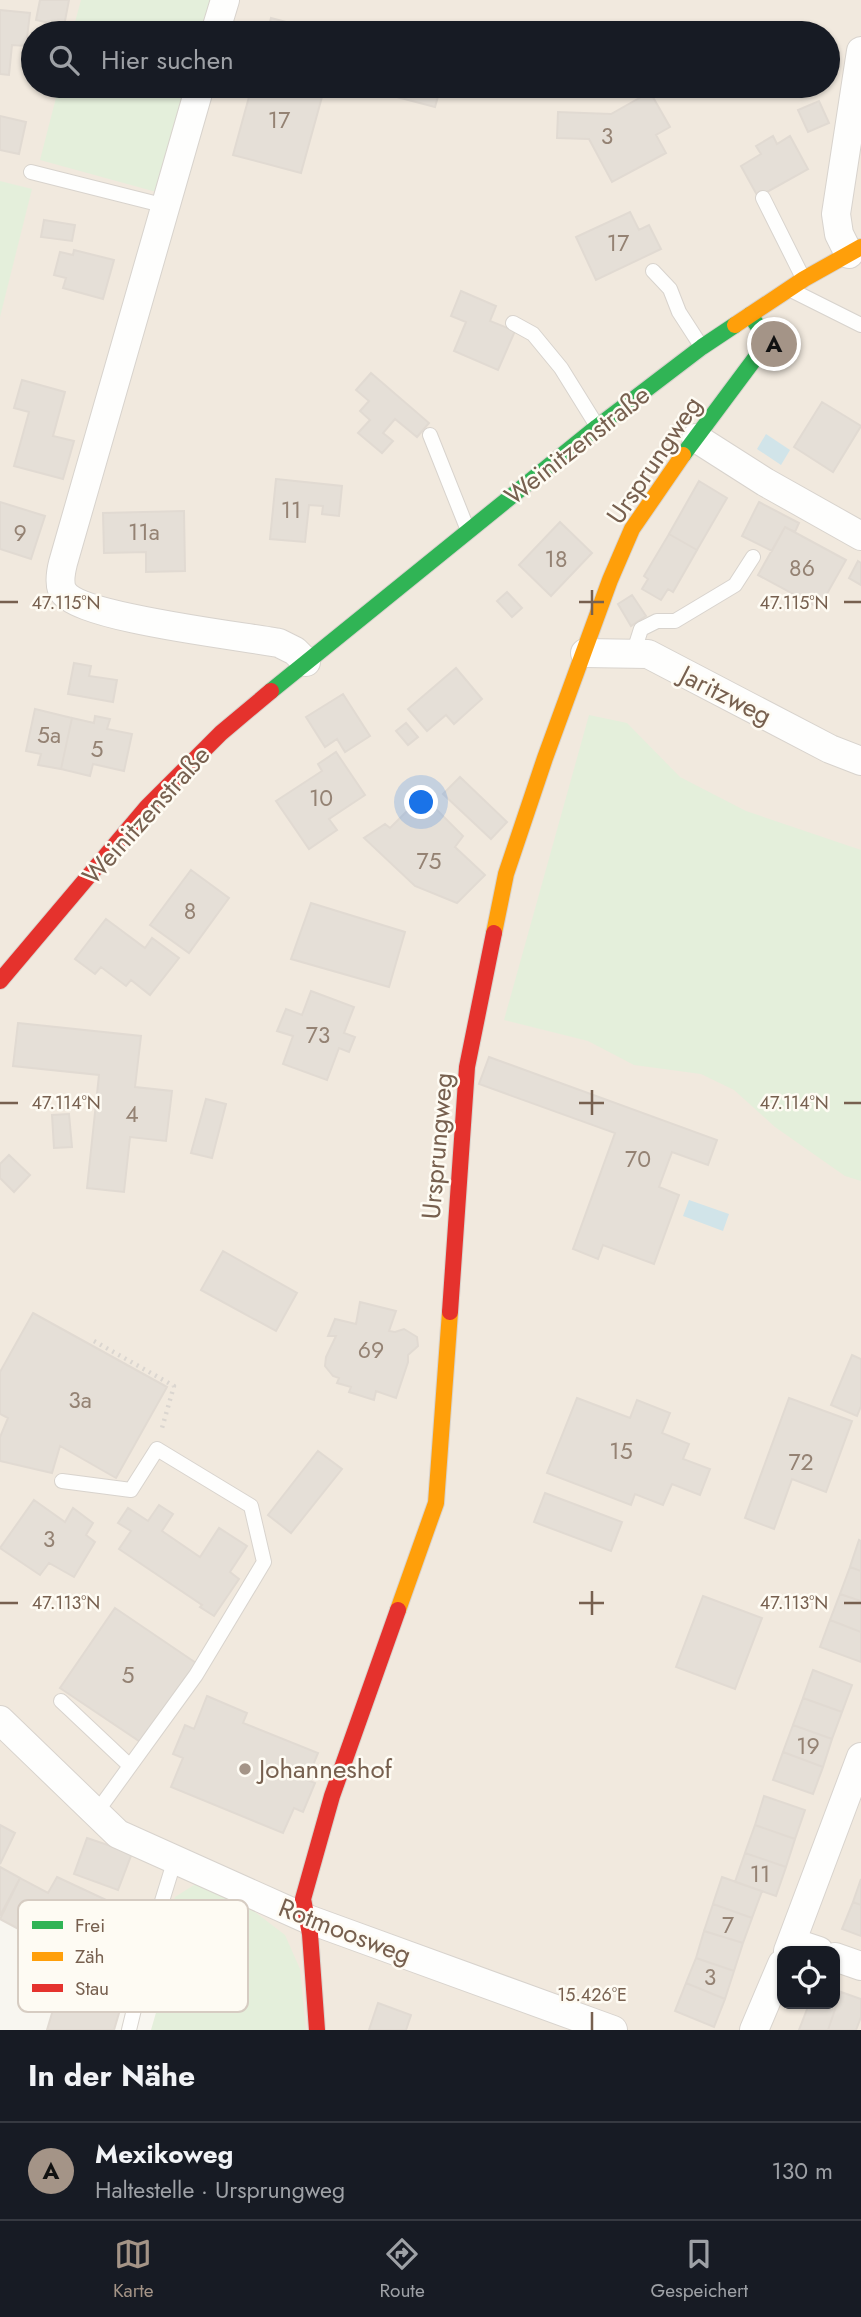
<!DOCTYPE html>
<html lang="de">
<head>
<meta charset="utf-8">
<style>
	:root { --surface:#171b24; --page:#20242c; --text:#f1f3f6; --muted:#9ea1a6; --line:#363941; --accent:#a49487 }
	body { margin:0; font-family:Jost,sans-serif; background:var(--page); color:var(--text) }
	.controls { position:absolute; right:21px; bottom:21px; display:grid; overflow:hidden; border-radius:14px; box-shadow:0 2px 5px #0004 }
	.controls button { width:63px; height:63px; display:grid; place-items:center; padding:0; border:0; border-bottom:2px solid var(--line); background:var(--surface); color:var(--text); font:35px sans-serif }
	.you { position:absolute; left:422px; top:803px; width:24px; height:24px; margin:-18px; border:5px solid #fff; border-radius:50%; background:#1a73e8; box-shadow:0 0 0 10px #1a73e833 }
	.badge { display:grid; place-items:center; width:46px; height:46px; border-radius:50%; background:var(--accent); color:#111; font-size:23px; font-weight:700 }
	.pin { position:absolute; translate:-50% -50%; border:4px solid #fff; box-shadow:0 2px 7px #0006 }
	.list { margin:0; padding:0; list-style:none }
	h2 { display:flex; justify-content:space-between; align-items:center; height:91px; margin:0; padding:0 28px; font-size:30px }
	h2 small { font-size:23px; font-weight:400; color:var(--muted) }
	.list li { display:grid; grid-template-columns:46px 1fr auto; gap:21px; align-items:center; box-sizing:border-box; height:98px; padding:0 28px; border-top:2px solid var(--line) }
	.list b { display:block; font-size:26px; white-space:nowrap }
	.list p { margin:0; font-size:23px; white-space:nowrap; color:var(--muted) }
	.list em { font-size:23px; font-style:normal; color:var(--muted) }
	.icon { flex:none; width:38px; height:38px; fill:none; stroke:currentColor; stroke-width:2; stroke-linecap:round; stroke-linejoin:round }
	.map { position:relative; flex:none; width:861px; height:2030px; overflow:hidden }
	.search { position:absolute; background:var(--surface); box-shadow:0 2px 5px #0004; left:21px; right:21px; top:21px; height:77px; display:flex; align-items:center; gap:18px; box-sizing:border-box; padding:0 24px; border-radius:38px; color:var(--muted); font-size:26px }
	.sheet { height:189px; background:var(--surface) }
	nav { display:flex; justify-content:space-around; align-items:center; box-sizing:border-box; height:98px; border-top:2px solid var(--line); background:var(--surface); font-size:19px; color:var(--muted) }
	nav a { display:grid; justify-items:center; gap:4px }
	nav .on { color:var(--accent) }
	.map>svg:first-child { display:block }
</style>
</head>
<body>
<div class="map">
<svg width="861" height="2030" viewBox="0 0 861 2030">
	<rect width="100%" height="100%" fill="#f8f6f0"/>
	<path fill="#f1e9de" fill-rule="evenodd" d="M0,0H861V2030H306L197,1883L147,1919L57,1877L48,1893L20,1878L0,1916ZM33,33H828V86H33ZM782,1951H835V2004H782Z"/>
	<path fill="#e4efdb" d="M81,0H212L203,33H72Z
		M59,86H189L160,193L40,160Z
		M0,181L32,189L0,317Z
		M589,715L627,723L680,777L746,811L861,850V1181L845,1176L775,1127L734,1090L701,1074L634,1065L588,1041L504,1020Z
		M197,1883L255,1912L285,1935L300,1969L306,2030H151L172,1957L162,1935L175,1897Z"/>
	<path fill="#d1e4e9" d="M766,434L790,450L781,465L757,449Z
		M689,1200L729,1214L723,1231L683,1216Z"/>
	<path fill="#e5dfd7" stroke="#e1dad2" stroke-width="2" d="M40,0H69L64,26L36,20Z
		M0,10L30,13L26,46L12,45L9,75L0,74Z
		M271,18L328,33H267Z
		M252,86H325L301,173L233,155Z
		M355,86H441L435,107Z
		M650,92L670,127L656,135L666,153L612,182L589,139L557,138L558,112L611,114Z
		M819,101L829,123L808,132L798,110Z
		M0,116L26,122L19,154L0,150Z
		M773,136L777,144L790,136L808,169L758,197L741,166L761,154L756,146Z
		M630,212L639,230L649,225L661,249L596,280L576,237Z
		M44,220L75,225L72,241L41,237Z
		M74,250L114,260L103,299L63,288L66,278L54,275L60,252L73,255Z
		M461,291L496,306L490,321L515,331L498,370L454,351L466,322L451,316Z
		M371,373L429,423L417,437L395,419L383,433L393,441L382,453L358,433L370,420L360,411L369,401L356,390Z
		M22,380L65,392L53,436L74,441L63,479L14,466L29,412L14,408Z
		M822,402L861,426L833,472L794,447Z
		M276,479L342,486L339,516L322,514L323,506L309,505L305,542L270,539Z
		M699,481L727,498L697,550L669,534Z
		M0,502L45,516L31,559L0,549Z
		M759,502L799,523L795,532L785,527L772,551L742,536Z
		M184,511L185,571L146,572V552L104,553L103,513Z
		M560,522L592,553L551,596L519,565Z
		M785,527L846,560L819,608L758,575Z
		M669,534L697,550L673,592L668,589L661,600L642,589L648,579L644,576Z
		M858,561L861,563V585L849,578Z
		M507,592L522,608L512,617L497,601Z
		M632,595L646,616L631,626L618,604Z
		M74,663L91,666L89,676L117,680L113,702L68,694Z
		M456,668L482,699L454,724L446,715L427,731L408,709Z
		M343,694L370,736L345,752L337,739L325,747L306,717Z
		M35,709L72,718L61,769L38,765L41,754L26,751Z
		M95,716L110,719L107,729L132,734L124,771L93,764L90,776L61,769L72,718L94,723Z
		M406,723L418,737L408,745L396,731Z
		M336,752L365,795L329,819L337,830L309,849L276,801L322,771L318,764Z
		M460,777L507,822L491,839L443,794Z
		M430,803L463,836L455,847L485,875L457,903L415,886L364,838L385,824L390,828L410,808L419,815Z
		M191,870L229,898L189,953L150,925Z
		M311,903L405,932L389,987L291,959Z
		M106,919L145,948L152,938L179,958L150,995L131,980L126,986L101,967L95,974L75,959Z
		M311,991L354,1007L344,1033L355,1037L349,1052L339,1048L327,1080L283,1064L293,1036L277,1031L286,1009L302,1015Z
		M18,1023L141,1036L135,1087L172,1091L166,1141L130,1137L124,1192L87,1188L99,1075L13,1066Z
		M489,1057L717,1140L708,1165L672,1152L659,1187L679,1195L654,1264L603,1245L598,1259L573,1249L615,1133L479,1084Z
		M206,1099L226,1104L212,1158L191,1153Z
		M69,1114L72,1147L54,1148L52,1115Z
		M9,1155L30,1175L14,1192L0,1178V1164Z
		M223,1251L297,1293L276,1331L201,1290Z
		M360,1302L396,1311L389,1331L395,1332L404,1329L417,1337L418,1346L408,1355V1362L396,1398L376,1391L374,1400L349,1392L351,1387L337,1383L339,1378L333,1376L325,1366L326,1357L336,1336H328L335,1319L356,1324Z
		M33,1313L167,1387L116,1478L60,1446L52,1473L0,1461V1437L8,1418L0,1414V1372Z
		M852,1355L861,1359V1406L857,1416L831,1405Z
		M577,1398L630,1418L637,1400L670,1413L662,1433L689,1444L683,1459L710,1469L700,1495L672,1484L663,1505L635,1494L631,1505L547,1473Z
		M789,1398L852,1421L826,1492L792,1479L774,1529L745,1518Z
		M318,1451L342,1469L291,1533L268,1515Z
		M545,1493L622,1522L611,1551L534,1522Z
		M34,1500L65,1522L73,1508L93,1523L86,1535L95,1542L74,1577L49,1563L40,1575L0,1548Z
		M159,1505L173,1514L162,1531L200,1557L219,1528L247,1546L230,1572L239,1579L214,1616L200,1607L202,1605L119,1549L131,1531L118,1523L128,1508L148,1521Z
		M859,1540L861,1541V1571L850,1567Z
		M850,1567L861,1571V1601L840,1594Z
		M840,1594L861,1601V1632L830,1620Z
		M703,1596L762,1618L735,1689L676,1667Z
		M115,1608L196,1663L142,1743L60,1688Z
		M830,1620L861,1632V1662L820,1647Z
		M813,1670L852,1685L842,1712L803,1698Z
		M207,1696L247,1713L243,1723L318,1753L307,1780L315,1783L303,1812L294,1808L283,1833L171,1787L183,1758L173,1754L185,1725L194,1729Z
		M803,1698L842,1712L832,1739L793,1725Z
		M793,1725L832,1739L823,1767L783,1752Z
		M783,1752L823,1767L813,1794L773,1780Z
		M764,1796L805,1810L795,1839L755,1825Z
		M0,1825L15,1833L0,1864Z
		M755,1825L795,1839L786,1867L745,1853Z
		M87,1838L132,1853L118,1890L74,1874Z
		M745,1853L786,1867L776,1896L735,1882Z
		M0,1867L20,1878L0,1916Z
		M57,1877L147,1919L114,2030H47L69,1956L0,1919L20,1878L48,1893Z
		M722,1877L762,1891L752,1918L713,1904Z
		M861,1879V1905L853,1902Z
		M853,1902L861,1905V1936L842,1929Z
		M713,1904L752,1918L743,1943L704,1931Z
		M704,1931L743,1943L734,1971L696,1958Z
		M696,1958L734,1971L725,1999L686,1983Z
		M686,1983L725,1999L714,2027L675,2011Z
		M835,1990L841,1992L828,2030H799L809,2004H835Z
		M841,1992L861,1999V2017L856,2030H828Z
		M378,2003L411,2015L406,2030H369Z"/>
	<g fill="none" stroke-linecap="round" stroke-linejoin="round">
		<g stroke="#d8d3cd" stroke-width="16">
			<path id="lane" d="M31,172L166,206
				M763,198L803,278
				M653,271L670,289L679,312L701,346
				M793,291L861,325
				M513,323L533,334L561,368L597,426
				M430,435L467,528
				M633,654L641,629L657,621H675L735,585L753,557
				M62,1481L131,1490L157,1449L251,1506L264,1562L196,1675L96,1813
				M61,1701L130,1766
				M129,2030L154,1927L175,1859"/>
		</g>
		<g stroke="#d8d3cd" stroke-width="30">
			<path id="street" d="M215,33L225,0
				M200,86L63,563C61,571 59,582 62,590C76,618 243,636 279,643L295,651L306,662
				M849,254L839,234L836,214L861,51
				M696,438L765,482L861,536
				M585,653L648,654L830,749L861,761
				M0,1720L118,1834L305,1918L613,2030
				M792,1942L819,1951
				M788,1951L861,1757
				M835,1957L861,1966
				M754,2030L782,1964"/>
		</g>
		<g stroke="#d8d3cd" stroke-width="18">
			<path id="fast" d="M683,455L759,353L764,335L750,315
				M271,691L597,427L702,347L735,325"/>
		</g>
		<g stroke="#d8d3cd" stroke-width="18">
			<path id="slow" d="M735,325L804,279L861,247
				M494,933L506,874L545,758L610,580L632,529L683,455
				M398,1610L436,1503L450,1312"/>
		</g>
		<g stroke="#d8d3cd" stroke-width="18">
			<path id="jam" d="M0,981L147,807L221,733L271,691
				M450,1312L467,1067L494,933
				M317,2030L310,1934L303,1899L332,1796L398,1610"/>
		</g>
		<path stroke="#dbd6d0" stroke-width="4.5" stroke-dasharray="2 5" stroke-linecap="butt" d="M94,1341L174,1386L162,1428"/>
		<use href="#lane" stroke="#fefefd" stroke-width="14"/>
		<use href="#street" stroke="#fefefd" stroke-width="28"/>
		<use href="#fast" stroke="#30b455" stroke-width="16"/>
		<use href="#slow" stroke="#ff9f0a" stroke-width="16"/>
		<use href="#jam" stroke="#e5322d" stroke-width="16"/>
	</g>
	<path fill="none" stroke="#77604f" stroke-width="2.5" d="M592,590V615M0,602H18M579,602H604M844,602H861M592,1090V1115M0,1103H18M579,1103H604M844,1103H861M592,1591V1615M0,1603H18M579,1603H604M844,1603H861M592,2012V2030"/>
	<circle fill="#a49487" stroke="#fefbf3" stroke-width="2.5" cx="245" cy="1769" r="7"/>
	<g text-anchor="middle" stroke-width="5" stroke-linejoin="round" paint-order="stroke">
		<g font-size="23" fill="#948273">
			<text x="279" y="128">17</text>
			<text x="607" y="144">3</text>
			<text x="618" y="251">17</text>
			<text x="291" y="518">11</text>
			<text x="144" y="540">11a</text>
			<text x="20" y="541">9</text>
			<text x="556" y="567">18</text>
			<text x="802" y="576">86</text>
			<text x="49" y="743">5a</text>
			<text x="97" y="757">5</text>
			<text x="321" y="806">10</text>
			<text x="429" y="869">75</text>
			<text x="190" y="919">8</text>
			<text x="318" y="1043">73</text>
			<text x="132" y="1122">4</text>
			<text x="638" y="1167">70</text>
			<text x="371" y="1358">69</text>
			<text x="80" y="1408">3a</text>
			<text x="621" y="1459">15</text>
			<text x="801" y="1470">72</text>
			<text x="49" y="1547">3</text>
			<text x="128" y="1683">5</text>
			<text x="808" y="1754">19</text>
			<text x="760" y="1882">11</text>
			<text x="728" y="1933">7</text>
			<text x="710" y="1985">3</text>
		</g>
		<g font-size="26" fill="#77604f" stroke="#fefbf3">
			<text transform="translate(577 445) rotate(-38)" y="9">Weinitzenstraße</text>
			<text transform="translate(654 460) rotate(-56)" y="9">Ursprungweg</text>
			<text transform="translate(726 695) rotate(27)" y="9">Jaritzweg</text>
			<text transform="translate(146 815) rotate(-48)" y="9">Weinitzenstraße</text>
			<text transform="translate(437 1146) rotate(-85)" y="9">Ursprungweg</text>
			<text transform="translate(345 1931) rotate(21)" y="9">Rotmoosweg</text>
		</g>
		<g font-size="26" fill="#77604f" stroke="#fefbf3" text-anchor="start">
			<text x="259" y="1778">Johanneshof</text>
		</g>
	</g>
	<rect x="18" y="1900" width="230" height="112" rx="10" fill="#fefbf3" stroke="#d6ccc2" stroke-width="2"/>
	<rect x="32" y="1921" width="31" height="8" fill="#30b455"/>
	<rect x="32" y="1952" width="31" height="9" fill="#ff9f0a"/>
	<rect x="32" y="1984" width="31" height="8" fill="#e5322d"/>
	<g font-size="19" fill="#77604f">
		<text x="75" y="1932">Frei</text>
		<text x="75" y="1963">Zäh</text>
		<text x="75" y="1995">Stau</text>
	</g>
	<g font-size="18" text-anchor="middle" fill="#77604f" stroke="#fefbf3" stroke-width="5" stroke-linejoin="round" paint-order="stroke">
		<text x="66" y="609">47.115°N</text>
		<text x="794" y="609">47.115°N</text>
		<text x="66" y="1109">47.114°N</text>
		<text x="794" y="1109">47.114°N</text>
		<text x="66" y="1609">47.113°N</text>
		<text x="794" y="1609">47.113°N</text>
		<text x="592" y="2001">15.426°E</text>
	</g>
</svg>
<div class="controls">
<button><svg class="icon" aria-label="locate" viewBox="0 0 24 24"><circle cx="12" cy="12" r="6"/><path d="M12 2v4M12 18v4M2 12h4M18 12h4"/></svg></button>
</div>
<div class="you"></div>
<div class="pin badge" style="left:774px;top:344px">A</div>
<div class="search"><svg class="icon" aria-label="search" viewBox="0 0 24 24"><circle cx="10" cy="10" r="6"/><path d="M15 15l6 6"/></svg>Hier suchen</div>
</div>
<section class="sheet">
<h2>In der Nähe<small></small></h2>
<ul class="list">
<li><span class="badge">A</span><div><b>Mexikoweg</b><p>Haltestelle · Ursprungweg</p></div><em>130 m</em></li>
</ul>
</section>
<nav>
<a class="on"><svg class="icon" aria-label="map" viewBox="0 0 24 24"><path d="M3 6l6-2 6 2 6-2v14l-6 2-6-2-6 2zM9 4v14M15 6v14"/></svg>Karte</a>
<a><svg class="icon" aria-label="directions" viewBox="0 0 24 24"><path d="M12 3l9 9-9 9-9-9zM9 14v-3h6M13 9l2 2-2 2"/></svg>Route</a>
<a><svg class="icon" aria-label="saved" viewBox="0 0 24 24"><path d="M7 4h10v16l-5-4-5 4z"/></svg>Gespeichert</a>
</nav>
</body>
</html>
